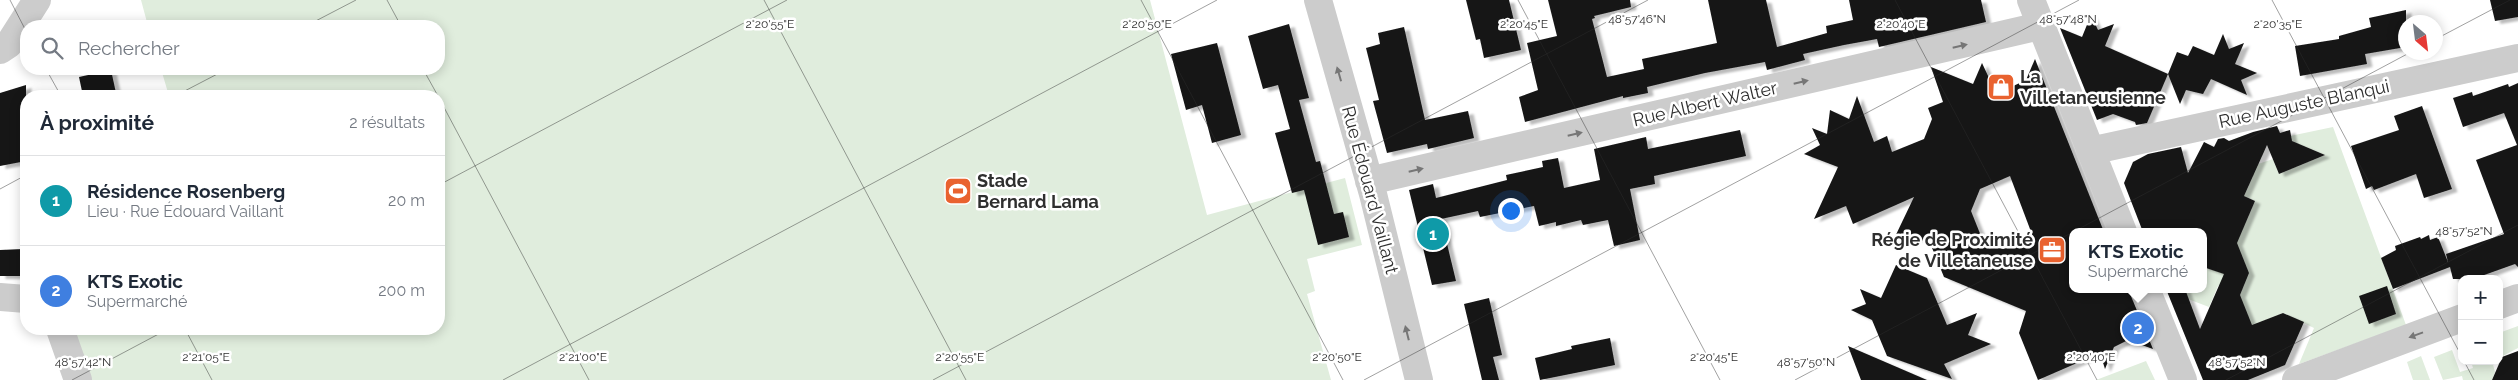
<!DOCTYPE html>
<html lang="fr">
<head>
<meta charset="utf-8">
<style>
	:root { --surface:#fff; --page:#f2f2f3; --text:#1f2937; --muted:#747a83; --line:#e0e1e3; --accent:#e9622f }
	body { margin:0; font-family:Raleway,sans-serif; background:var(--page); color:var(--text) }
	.controls { position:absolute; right:15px; bottom:15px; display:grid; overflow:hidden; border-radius:10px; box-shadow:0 2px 12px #0003 }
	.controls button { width:45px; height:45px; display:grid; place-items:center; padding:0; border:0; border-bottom:1px solid var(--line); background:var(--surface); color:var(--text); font:25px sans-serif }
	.compass { position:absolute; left:2398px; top:15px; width:45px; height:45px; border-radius:50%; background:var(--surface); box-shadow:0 2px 12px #0003; rotate:152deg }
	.you { position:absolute; left:1510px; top:210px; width:18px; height:18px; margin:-12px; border:4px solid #fff; border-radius:50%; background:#1a73e8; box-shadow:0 0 0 8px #1a73e833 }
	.badge { display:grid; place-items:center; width:32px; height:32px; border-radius:50%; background:var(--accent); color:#fff; font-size:16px; font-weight:700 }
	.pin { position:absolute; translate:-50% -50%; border:2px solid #fff; box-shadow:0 1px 5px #0006 }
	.popup { position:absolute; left:2069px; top:228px; width:138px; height:65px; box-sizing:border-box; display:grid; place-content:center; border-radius:10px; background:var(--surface); filter:drop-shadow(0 1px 4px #0005); font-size:16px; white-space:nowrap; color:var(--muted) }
	.popup b { font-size:19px; color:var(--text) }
	.popup::after { content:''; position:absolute; left:50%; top:100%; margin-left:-10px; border:10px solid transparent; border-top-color:var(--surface) }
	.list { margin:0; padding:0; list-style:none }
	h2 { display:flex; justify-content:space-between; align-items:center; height:65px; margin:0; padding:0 20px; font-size:21px }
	h2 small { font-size:16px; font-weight:400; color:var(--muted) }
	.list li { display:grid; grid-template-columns:32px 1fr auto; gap:15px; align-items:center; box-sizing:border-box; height:90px; padding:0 20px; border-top:1px solid var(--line) }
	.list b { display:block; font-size:19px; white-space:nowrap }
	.list p { margin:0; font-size:16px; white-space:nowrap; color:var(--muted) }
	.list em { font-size:16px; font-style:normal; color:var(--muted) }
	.icon { flex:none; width:28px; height:28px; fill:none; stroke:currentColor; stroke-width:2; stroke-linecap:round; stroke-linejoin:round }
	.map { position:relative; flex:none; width:2518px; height:380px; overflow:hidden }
	.search { position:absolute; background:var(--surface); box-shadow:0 2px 12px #0003; left:20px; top:20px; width:425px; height:55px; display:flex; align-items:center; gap:12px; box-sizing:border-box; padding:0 18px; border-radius:20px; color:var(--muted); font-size:19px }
	.panel { position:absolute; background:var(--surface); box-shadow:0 2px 12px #0003; left:20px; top:90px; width:425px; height:245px; border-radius:20px }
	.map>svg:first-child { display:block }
</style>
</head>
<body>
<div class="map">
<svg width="2518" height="380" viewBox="0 0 2518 380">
	<defs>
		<filter id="shadow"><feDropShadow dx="5.5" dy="3" stdDeviation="1" flood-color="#0004"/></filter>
	</defs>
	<rect width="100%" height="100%" fill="#fff"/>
	<path fill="#e0eddd" d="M141,0H1150L1207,215L1345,178L1362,245L1307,259L1315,291L1307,294L1331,380H92L74,329H439V96H169L161,69H439V26H148Z
		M2333,127L2406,325L2299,364L2314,328L2283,313L2253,325L2242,321L2240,295L2248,274L2218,286L2209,307L2188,299L2185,289H2203V267L2212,270L2231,228L2246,222L2255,201L2244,196L2253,176L2241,146L2229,141L2245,135L2267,144L2258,164L2273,159L2279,174L2325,155L2289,140L2290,136Z
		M2518,326V348L2499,358V333Z
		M2452,350L2460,372L2473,368L2471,361H2492L2495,372L2492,380H2463L2462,376L2443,380L2434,357Z
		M2421,356L2430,380H2413L2407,362Z
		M2146,361L2155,380H2096Z"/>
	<path fill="#161616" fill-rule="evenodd" filter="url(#shadow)" d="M1466,0H1509L1521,50L1484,58L1480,39L1476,40Z
		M1548,0H1630L1631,7L1594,16L1595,18L1592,19L1607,77L1644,69L1642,59L1717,43L1708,0H1766L1777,47L1827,33L1826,26L1853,20L1849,0H1981L1986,22L1879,47L1877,39L1844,45L1803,54L1805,60L1767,70L1765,62L1705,73L1647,87L1648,93L1623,98V96L1525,122L1519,97L1538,90L1527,43L1557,36Z
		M2490,0H2518V17L2495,21Z
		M2406,10V47L2365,54L2367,64L2300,76L2295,46L2339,39V36L2371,27L2369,18Z
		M2091,15L2098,30L2114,24L2105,46L2168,74L2177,52L2188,56L2193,46L2214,55L2223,34L2229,49L2244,43L2235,64L2257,73L2241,80L2247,95L2211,79L2203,94L2186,90L2180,104L2168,74L2147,123L2136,125L2135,122L2113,114L2097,120L2060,28L2082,37Z
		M1289,24L1309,98L1299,100L1316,162L1320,161L1334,214L1343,212L1349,237L1318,245L1304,190L1292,193L1275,133L1290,129L1278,85L1263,89L1248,36Z
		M1404,27L1425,120L1468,111L1474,138L1428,149L1427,144L1387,153L1373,101L1379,100L1366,48L1380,44L1378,33Z
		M1217,43L1241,135L1212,143L1202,105L1186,110L1171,54Z
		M2035,59L2104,232H2073V289H2128L2153,349L2128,340L2114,347L2105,369L2100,353L2038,380L2019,333L2026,311L1944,277L1930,243L1909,236L1892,243L1914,197L1853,224L1846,206L1814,219L1838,167L1804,154L1820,145L1812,128L1827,134L1830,110L1849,119L1857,96L1874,142L1887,136L1892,152L1924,139L1932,119L1928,108L1943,102L1931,67L1973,84L1982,63L1989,78L2009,88L2026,80ZM2010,176L2033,237L2003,249L1983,241L1971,211L1980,189Z
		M111,70L116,93L83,96L79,77Z
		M2518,83V267L2515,264L2473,279H2453L2450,267L2393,289L2381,258L2396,250L2395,246L2420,237L2421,239L2429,235L2430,240L2438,237L2448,262L2446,254L2504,234L2476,160L2517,145L2504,113L2463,127L2453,98L2472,92L2473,96L2508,84L2509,87Z
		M26,85V161L0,166V93Z
		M2422,106L2452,189L2424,198L2416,174L2374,190L2372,186L2366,189L2351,146L2399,130L2394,116Z
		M2277,126L2280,133L2290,130L2292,141L2325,155L2279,174L2267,145L2244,196L2255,201L2237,243L2249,273L2240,295L2252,325L2283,313L2304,322L2285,365L2248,380H2203L2166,289H2185L2200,329L2224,274L2203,267V232H2143L2124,183L2133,162L2148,154L2181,147L2188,173L2204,142L2214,147L2218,139L2224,138L2229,141L2253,132Z
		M1740,130L1746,156L1654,176L1655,184L1630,189L1640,240L1614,246L1608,220L1583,225L1581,220L1556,226V222L1539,226L1534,206L1480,217L1478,211L1441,219L1456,281L1432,285L1409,190L1433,184L1436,198L1507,180L1506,175L1543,167L1542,161L1558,158L1564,188L1600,180L1594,149L1646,137L1648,149Z
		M23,249L24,276H0V250Z
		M1896,265L1927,278L1947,325L1977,313L1968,335L1991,344L1944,364L1952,379L1887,356L1872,320L1851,310L1866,304L1860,289L1881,298Z
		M2387,286L2396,314L2369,324L2359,296Z
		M1489,298L1502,355L1493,357L1499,380H1482L1464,304Z
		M1610,338L1615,365L1540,380L1535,358L1572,349L1571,346Z
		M1848,346L1927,380H1861Z
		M2518,351V380H2492L2502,357Z"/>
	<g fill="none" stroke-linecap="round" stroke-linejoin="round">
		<path stroke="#ccc" stroke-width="28" d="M1318,0L1373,194L1419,380
			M2031,0L2123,232
			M0,50L9,44L37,0
			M2090,151L2518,58
			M1369,181L2040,26
			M2146,289L2183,380
			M0,297L26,299
			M2499,305L2518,298
			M60,329L78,380
			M2296,380L2462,318"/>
	</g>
	<defs><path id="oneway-solid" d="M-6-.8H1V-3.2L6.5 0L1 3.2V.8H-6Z" transform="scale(1.25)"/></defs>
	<g fill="#767676">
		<use href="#oneway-solid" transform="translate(1960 46) rotate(-13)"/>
		<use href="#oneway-solid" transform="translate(1339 74) rotate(-106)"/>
		<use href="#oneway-solid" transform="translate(1801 82) rotate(-13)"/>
		<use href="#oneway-solid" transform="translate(1575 134) rotate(-13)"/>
		<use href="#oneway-solid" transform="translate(1416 170) rotate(-13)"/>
		<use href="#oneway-solid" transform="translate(1407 333) rotate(-104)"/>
		<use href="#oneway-solid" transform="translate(2416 335) rotate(160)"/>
	</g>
	<path fill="none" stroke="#2f2f2f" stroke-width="1" stroke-opacity="0.45" d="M10,0L26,31M387,0L401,26M764,0L966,380M1141,0L1343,380M1518,0L1720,380M1895,0L2097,380M2272,0L2462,357M306,26L356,0M2436,39L2510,0M46,69L61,96M423,69L438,96M175,96L227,69M439,98L589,380M439,185L787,0M0,189L26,175M185,329L212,380M2464,361L2474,380M72,380L168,329M503,380L1217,0M933,380L1648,0M1364,380L2079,0M1795,380L2411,52M2226,380L2518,225"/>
	<defs>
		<g id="shop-square" transform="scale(1.4375)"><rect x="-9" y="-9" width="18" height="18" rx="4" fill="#e9622f" stroke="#fff"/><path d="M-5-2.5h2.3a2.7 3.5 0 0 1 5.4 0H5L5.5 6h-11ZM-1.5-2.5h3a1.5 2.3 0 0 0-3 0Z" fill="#fff"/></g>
		<g id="stadium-square" transform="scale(1.4375)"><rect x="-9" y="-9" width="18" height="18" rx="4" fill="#e9622f" stroke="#fff"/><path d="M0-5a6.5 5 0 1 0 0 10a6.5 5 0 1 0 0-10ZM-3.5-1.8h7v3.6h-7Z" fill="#fff"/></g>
		<g id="office-square" transform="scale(1.4375)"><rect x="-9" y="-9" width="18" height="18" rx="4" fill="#e9622f" stroke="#fff"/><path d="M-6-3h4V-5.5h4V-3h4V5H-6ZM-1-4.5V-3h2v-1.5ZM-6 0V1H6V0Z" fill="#fff"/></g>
	</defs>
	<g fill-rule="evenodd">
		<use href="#shop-square" x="2001" y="87"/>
		<use href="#stadium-square" x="958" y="191"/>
		<use href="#office-square" x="2052" y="250"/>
	</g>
	<g text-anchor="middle" stroke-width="5" stroke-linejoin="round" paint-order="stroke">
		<g font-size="18" font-weight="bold" fill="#2f2f2f" stroke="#fff" text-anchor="start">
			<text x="2020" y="83">La<tspan x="2020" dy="21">Villetaneusienne</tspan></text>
			<text x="977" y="187">Stade<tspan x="977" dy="21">Bernard Lama</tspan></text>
			<text x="2033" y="246" text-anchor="end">Régie de Proximité<tspan x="2033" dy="21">de Villetaneuse</tspan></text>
		</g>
		<g font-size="18" fill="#2f2f2f" stroke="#fff">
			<text transform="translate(1705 104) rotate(-13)" y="6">Rue Albert Walter</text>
			<text transform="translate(2304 104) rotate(-12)" y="6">Rue Auguste Blanqui</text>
			<text transform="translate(1370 190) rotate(75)" y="6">Rue Édouard Vaillant</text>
		</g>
	</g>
	<g font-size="12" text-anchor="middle" fill="#2f2f2f" stroke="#fff" stroke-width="5" stroke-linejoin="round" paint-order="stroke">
		<text x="1637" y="23">48°57'46"N</text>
		<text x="2068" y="23">48°57'48"N</text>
		<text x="770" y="28">2°20'55"E</text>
		<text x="1147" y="28">2°20'50"E</text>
		<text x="1524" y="28">2°20'45"E</text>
		<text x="1901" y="28">2°20'40"E</text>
		<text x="2278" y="28">2°20'35"E</text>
		<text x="2464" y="235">48°57'52"N</text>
		<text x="206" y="361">2°21'05"E</text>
		<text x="583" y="361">2°21'00"E</text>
		<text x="960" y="361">2°20'55"E</text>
		<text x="1337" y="361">2°20'50"E</text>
		<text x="1714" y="361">2°20'45"E</text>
		<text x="2091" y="361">2°20'40"E</text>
		<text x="83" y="366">48°57'42"N</text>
		<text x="1806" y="366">48°57'50"N</text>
		<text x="2237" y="366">48°57'52"N</text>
	</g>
</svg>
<div class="controls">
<button>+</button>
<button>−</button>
</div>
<svg class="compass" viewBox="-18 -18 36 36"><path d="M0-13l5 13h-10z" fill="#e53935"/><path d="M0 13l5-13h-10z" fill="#747a83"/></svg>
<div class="you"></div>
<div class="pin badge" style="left:1433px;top:234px;background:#0f9aa8">1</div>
<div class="pin badge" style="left:2138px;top:328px;background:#3f7fe0">2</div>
<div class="popup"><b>KTS Exotic</b>Supermarché</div>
<div class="search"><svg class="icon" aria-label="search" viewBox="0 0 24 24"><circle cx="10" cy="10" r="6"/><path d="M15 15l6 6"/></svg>Rechercher</div>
<section class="panel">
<h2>À proximité<small>2 résultats</small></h2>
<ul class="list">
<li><span class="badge" style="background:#0f9aa8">1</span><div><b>Résidence Rosenberg</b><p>Lieu · Rue Édouard Vaillant</p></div><em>20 m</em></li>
<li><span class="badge" style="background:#3f7fe0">2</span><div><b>KTS Exotic</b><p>Supermarché</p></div><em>200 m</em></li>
</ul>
</section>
</div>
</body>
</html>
